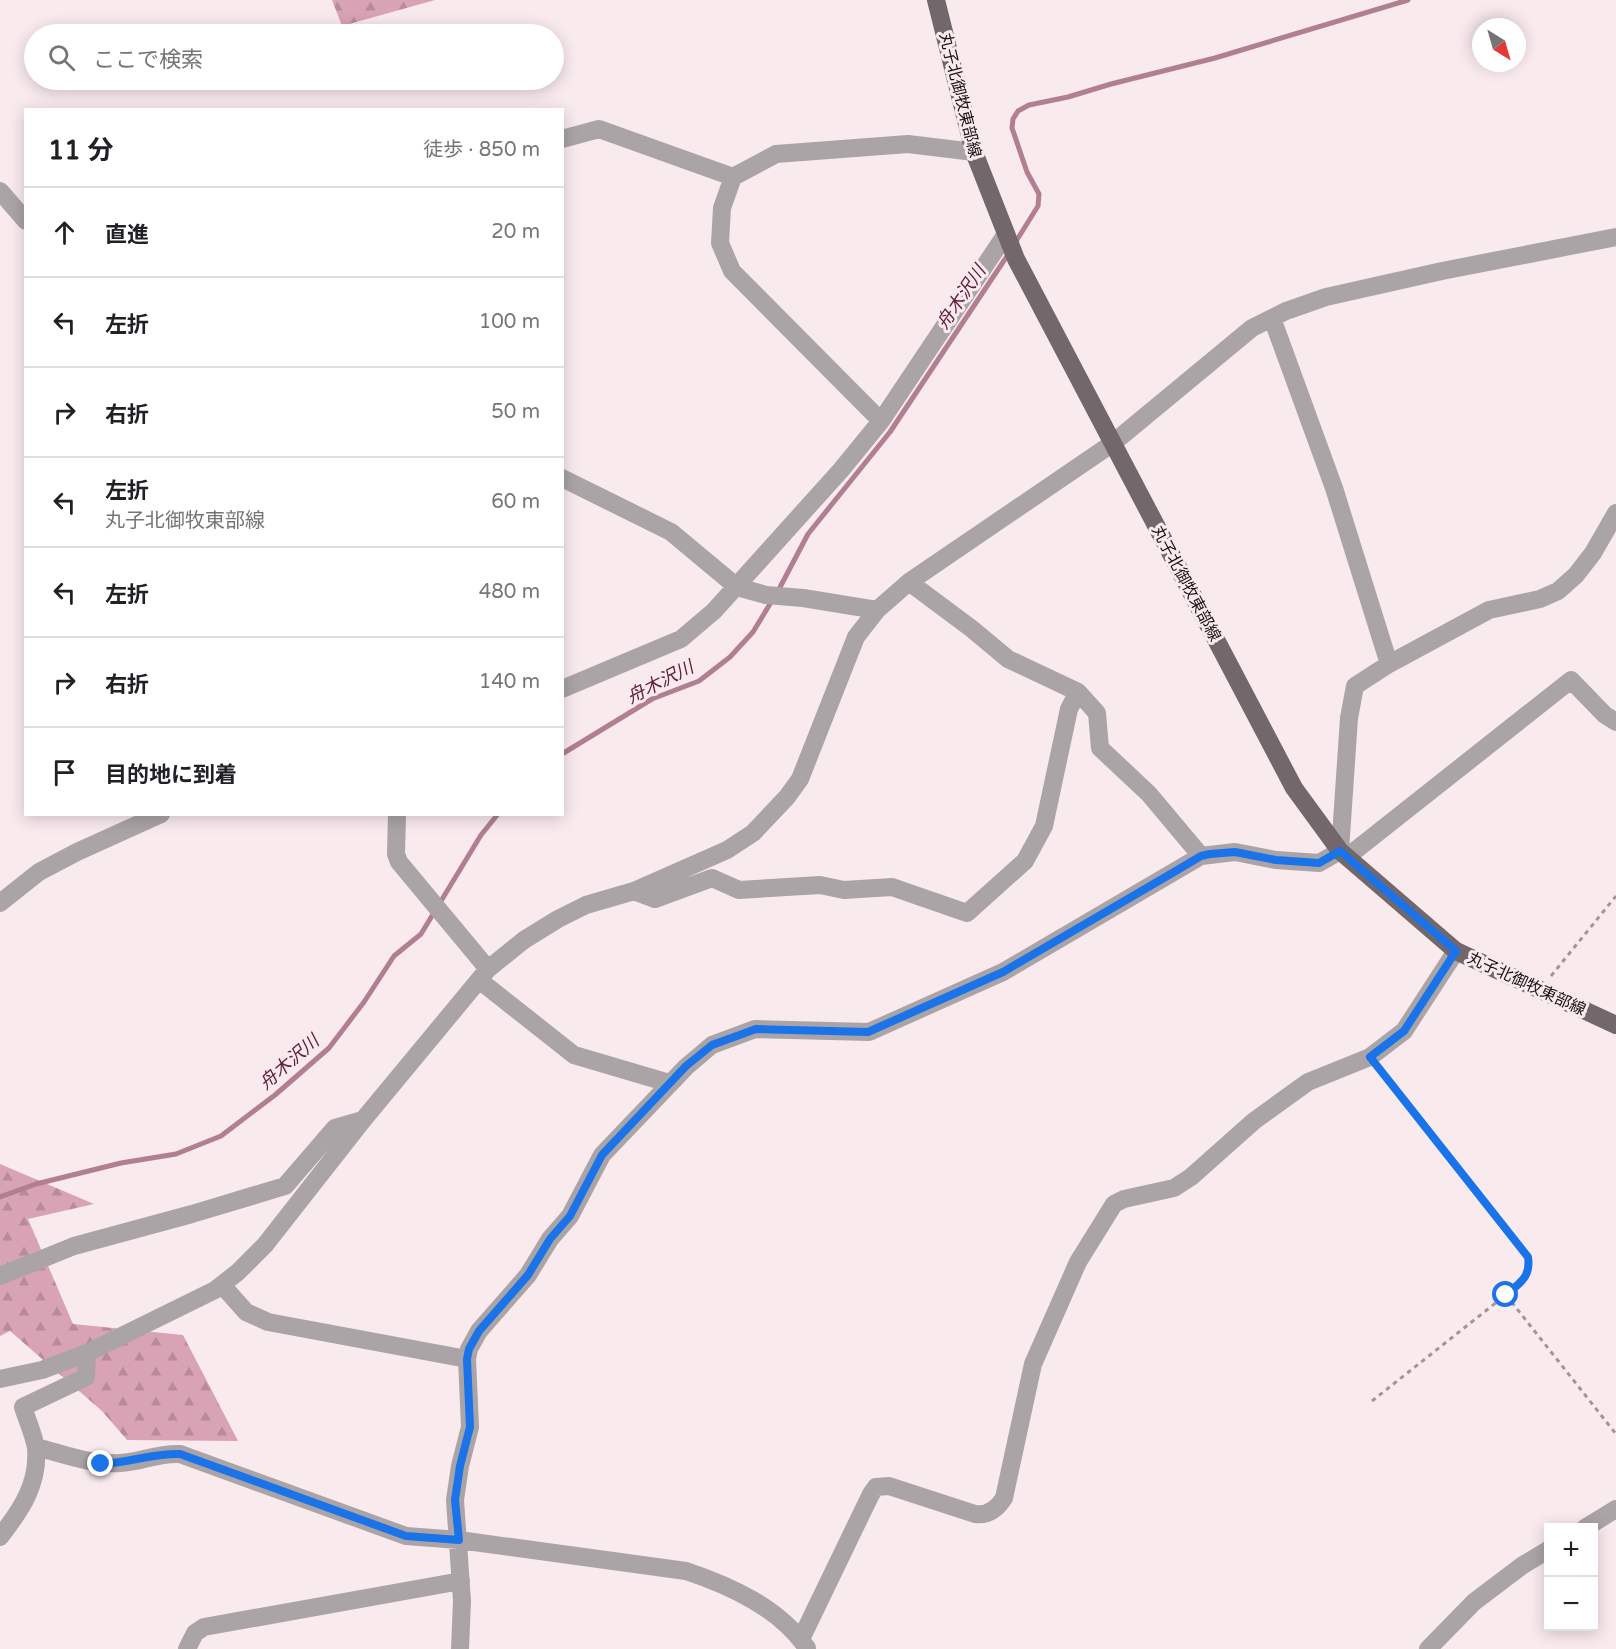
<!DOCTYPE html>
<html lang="ja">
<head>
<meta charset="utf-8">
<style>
	:root { --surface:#fff; --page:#f2f2f2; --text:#202124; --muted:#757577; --line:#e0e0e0 }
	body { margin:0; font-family:"Varela Round","Noto Sans JP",sans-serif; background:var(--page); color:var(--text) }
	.controls { position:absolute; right:18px; bottom:18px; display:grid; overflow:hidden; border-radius:0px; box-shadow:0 3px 15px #0003 }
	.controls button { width:54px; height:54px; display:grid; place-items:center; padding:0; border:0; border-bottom:2px solid var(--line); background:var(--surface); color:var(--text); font:30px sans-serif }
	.compass { position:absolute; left:1472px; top:18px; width:54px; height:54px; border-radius:50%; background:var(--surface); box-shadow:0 3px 15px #0003; rotate:143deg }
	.stop { position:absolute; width:18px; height:18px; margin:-14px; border:4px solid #1a73e8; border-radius:50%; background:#fff }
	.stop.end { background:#1a73e8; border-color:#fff; box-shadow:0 2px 6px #0008 }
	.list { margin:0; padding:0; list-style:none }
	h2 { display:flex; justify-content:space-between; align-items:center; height:78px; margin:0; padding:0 24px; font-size:26px }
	h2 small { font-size:20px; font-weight:400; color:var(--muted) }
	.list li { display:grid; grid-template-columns:39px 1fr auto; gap:18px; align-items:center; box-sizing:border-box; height:90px; padding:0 24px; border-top:2px solid var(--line) }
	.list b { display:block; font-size:22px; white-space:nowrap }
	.list p { margin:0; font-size:20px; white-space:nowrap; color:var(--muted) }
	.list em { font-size:20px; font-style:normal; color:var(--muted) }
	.icon { flex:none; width:33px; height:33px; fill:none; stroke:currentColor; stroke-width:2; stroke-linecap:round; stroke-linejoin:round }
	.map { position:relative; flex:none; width:1616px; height:1649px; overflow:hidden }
	.search { position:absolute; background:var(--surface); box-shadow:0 3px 15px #0003; left:24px; top:24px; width:540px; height:66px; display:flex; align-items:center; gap:15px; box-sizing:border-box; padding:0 21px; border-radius:33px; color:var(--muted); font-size:22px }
	.panel { position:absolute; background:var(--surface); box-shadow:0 3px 15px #0003; left:24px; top:108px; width:540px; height:708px; border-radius:0px }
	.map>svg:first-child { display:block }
</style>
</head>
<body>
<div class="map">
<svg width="1616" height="1649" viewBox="0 0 1616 1649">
	<defs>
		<pattern id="forest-firs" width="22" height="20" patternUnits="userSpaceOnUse" patternTransform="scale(1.5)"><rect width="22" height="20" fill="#d8a3b4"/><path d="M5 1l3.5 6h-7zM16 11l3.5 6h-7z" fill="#b98b9a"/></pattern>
	</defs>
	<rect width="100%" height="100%" fill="#f9eaee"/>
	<path fill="url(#forest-firs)" d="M332,0H435L342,26Z
		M0,1164L94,1204L28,1219L73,1324L183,1335L238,1441L127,1440L102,1411L10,1331L0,1336Z"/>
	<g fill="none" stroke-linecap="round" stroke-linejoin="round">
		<path stroke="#b17f8f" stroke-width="5" d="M1015,243L1038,206L1039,194L1027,172L1012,128L1013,119L1018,111L1029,105L1068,97L1111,84L1215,58L1408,0
			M778,591L808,534L890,432L1009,253
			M562,754L652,699L699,681L730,657L753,632L773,599
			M0,1197L36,1184L121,1163L176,1154L221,1136L275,1095L329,1048L364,1002L394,956L421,934L481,835L498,814"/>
		<path stroke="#a09598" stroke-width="3" stroke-dasharray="4.5 4.5" stroke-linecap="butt" d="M1551,976L1616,896
			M1506,1295L1616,1434
			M1372,1401L1517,1286L1530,1268L1528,1257L1381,1070"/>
		<path stroke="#aaa4a6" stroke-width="18" d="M562,139L599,129L733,177L776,154L908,144L974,152
			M733,177L722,208L720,243L732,271L881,421
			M0,191L26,221
			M562,478L671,532L737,587L766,595L803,598L877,610
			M909,582L972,629L1008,659L1078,692L1097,713L1100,748L1149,794L1201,856
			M1389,664L1489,610L1540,599L1558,591L1576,575L1593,553L1616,513
			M562,689L681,639L714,611L841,470L881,421L1006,234
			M397,814L396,854L399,862L488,969
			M1347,857L1571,680L1605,715L1616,722
			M634,891L655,899L712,878L739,890L820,885L844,890L892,887L967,913L1025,861L1044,826L1069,709L1078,692
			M0,903L39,872L77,852L161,814
			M479,980L574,1055L669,1083
			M0,1276L74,1246L192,1214L285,1186L335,1128L363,1120
			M222,1285L246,1312L268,1322L467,1359
			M0,1379L42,1370L87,1353L215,1290L238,1272L265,1245L363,1120L488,969L524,940L558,919L586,905L634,891L727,850L753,833L787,797L800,779L856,637L877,610L909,582L1113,443L1252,328L1286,311L1326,297L1442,271L1616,237
			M36,1447C63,1454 91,1465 120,1463C142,1462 156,1453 180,1454L406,1536L459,1540L686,1571C731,1586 779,1608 807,1648
			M1585,1528L1616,1509
			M0,1537C21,1510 39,1484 36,1448C34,1435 27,1420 23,1407L86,1377L87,1353
			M801,1639L871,1494L876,1487L889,1486L975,1514C988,1516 997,1509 1004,1498L1033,1364L1078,1262L1114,1204L1124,1199L1174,1188L1191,1177L1254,1121L1308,1082L1370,1057L1404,1031L1456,951
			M187,1649L195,1633L204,1627L461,1581
			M460,1649L462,1601L455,1500L460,1466L470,1427L467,1359L469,1349L479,1331L528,1275L550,1239L570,1216L602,1155L686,1067L712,1045L755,1029L869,1032L1003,972L1201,856L1235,852L1276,860L1319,863L1340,851L1349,718L1355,686L1389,664L1334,488L1272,318
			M1428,1649L1474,1602L1523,1565L1548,1550"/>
		<path stroke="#72676a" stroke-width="18" d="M936,0L974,152L1016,259L1294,788L1340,851L1456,951L1616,1025"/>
	</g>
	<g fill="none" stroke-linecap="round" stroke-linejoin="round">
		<path stroke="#1a73e8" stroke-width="8" d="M101,1464C128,1463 153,1453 180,1454L406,1536L459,1540L455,1500L460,1466L470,1427L467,1359L469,1349L479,1331L528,1275L550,1239L570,1216L602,1155L686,1066L712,1045L756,1029L868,1032L1003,972L1174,872L1201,856L1210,854L1235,852L1276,860L1319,863L1340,851L1456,951L1404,1031L1370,1057L1528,1257C1531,1277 1520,1283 1506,1295"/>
	</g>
	<g text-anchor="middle" stroke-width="6" stroke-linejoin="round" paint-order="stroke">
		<g font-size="16" fill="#171213" stroke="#f9eaee">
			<text transform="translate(961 95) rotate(76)" y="6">丸子北御牧東部線</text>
			<text transform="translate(1187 583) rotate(62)" y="6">丸子北御牧東部線</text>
			<text transform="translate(1527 983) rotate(25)" y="6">丸子北御牧東部線</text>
		</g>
		<g font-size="18" font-style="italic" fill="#5f203a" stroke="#f9eaee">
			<text transform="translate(961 297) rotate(-56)" y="6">舟木沢川</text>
			<text transform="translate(660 682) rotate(-27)" y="6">舟木沢川</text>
			<text transform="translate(289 1062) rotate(-41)" y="6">舟木沢川</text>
		</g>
	</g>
</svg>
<div class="controls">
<button>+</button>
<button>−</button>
</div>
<svg class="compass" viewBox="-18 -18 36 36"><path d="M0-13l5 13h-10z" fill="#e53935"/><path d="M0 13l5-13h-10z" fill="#757577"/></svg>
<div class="stop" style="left:1506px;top:1295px"></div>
<div class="stop end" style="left:101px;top:1464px"></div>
<div class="search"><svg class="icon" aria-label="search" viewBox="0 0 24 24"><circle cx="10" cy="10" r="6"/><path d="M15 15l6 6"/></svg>ここで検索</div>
<section class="panel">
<h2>11 分<small>徒歩 · 850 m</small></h2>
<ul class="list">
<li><svg class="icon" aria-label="ahead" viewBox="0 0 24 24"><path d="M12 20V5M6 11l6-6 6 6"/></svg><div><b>直進</b></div><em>20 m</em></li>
<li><svg class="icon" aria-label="left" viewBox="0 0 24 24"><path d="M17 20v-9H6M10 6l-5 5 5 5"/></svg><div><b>左折</b></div><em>100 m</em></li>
<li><svg class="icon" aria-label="right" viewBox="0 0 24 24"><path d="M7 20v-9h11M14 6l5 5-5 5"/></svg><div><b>右折</b></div><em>50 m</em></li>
<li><svg class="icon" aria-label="left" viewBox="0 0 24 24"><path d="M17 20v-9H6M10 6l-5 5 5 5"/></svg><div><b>左折</b><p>丸子北御牧東部線</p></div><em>60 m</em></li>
<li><svg class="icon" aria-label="left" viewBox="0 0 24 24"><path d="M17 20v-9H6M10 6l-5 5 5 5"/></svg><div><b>左折</b></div><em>480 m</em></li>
<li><svg class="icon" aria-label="right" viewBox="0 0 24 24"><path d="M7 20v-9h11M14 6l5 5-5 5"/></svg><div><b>右折</b></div><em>140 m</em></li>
<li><svg class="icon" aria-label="arrive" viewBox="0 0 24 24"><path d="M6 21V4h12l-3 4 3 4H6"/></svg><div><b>目的地に到着</b></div></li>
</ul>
</section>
</div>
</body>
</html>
